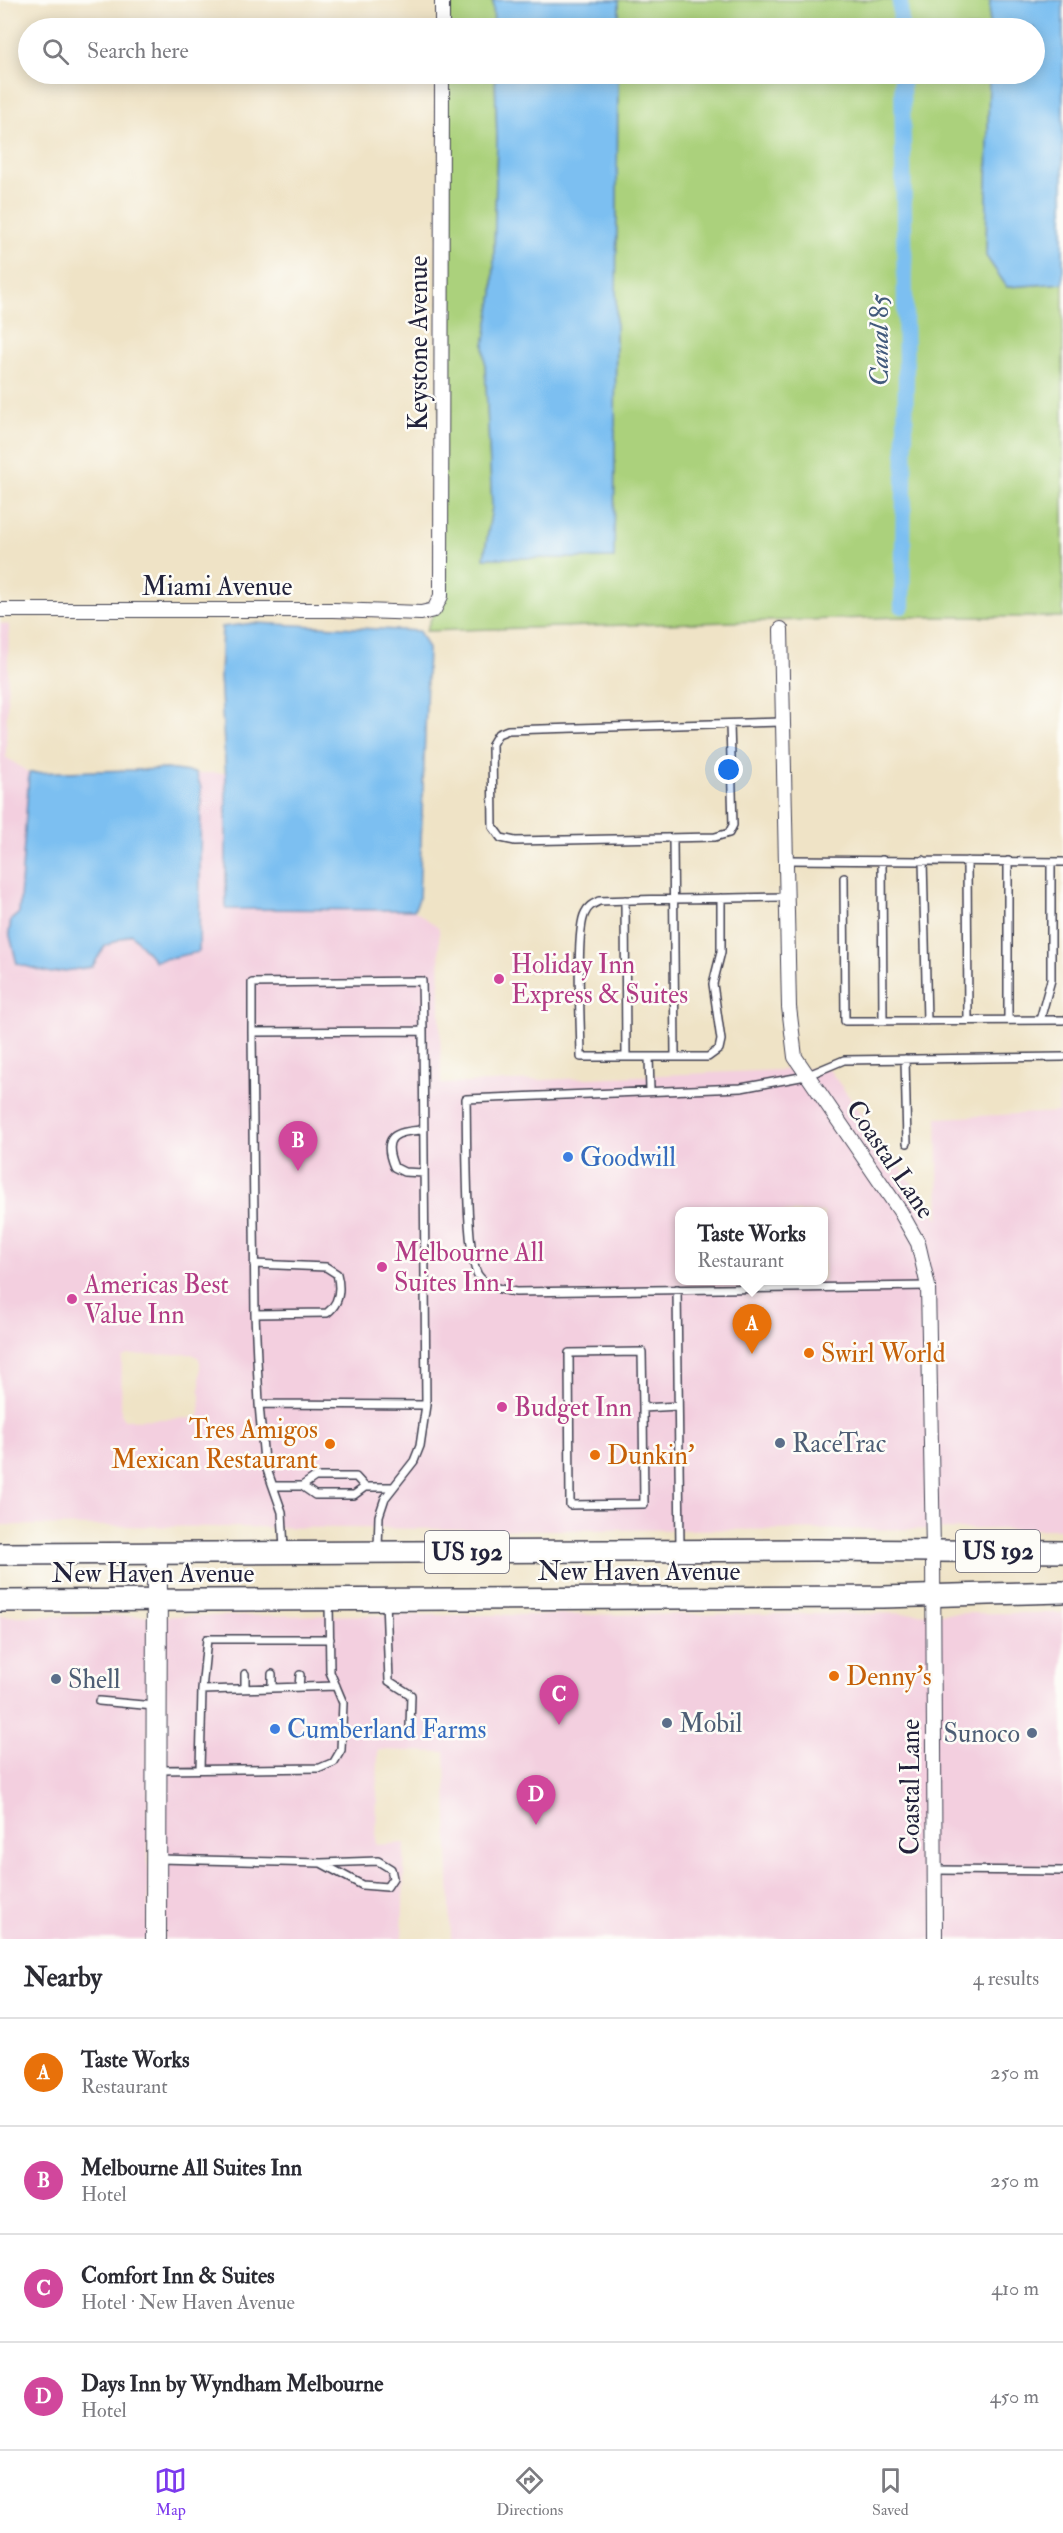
<!DOCTYPE html>
<html lang="en">
<head>
<meta charset="utf-8">
<style>
	:root { --surface:#fff; --page:#f7f7f7; --text:#2b2b33; --muted:#7c7c81; --line:#e1e1e2; --accent:#7c3aed }
	body { margin:0; font-family:"IM FELL Double Pica",serif; background:var(--page); color:var(--text) }
	.you { position:absolute; left:729px; top:770px; width:21px; height:21px; margin:-15px; border:4px solid #fff; border-radius:50%; background:#1a73e8; box-shadow:0 0 0 9px #1a73e833 }
	.badge { display:grid; place-items:center; width:39px; height:39px; border-radius:50%; background:var(--accent); color:#fff; font-size:20px; font-weight:700 }
	.pin { position:absolute; translate:-50% -50px; filter:drop-shadow(0 2px 3px #0008) }
	.pin::after { content:''; position:absolute; top:32px; width:21px; height:18px; background:inherit; clip-path:polygon(0 0,100% 0,50% 100%) }
	.popup { position:absolute; left:675px; top:1207px; width:153px; height:78px; box-sizing:border-box; display:grid; place-content:center; border-radius:12px; background:var(--surface); filter:drop-shadow(0 2px 4px #0005); font-size:20px; white-space:nowrap; color:var(--muted) }
	.popup b { font-size:22px; color:var(--text) }
	.popup::after { content:''; position:absolute; left:50%; top:100%; margin-left:-12px; border:12px solid transparent; border-top-color:var(--surface) }
	.list { margin:0; padding:0; list-style:none }
	h2 { display:flex; justify-content:space-between; align-items:center; height:78px; margin:0; padding:0 24px; font-size:26px }
	h2 small { font-size:20px; font-weight:400; color:var(--muted) }
	.list li { display:grid; grid-template-columns:39px 1fr auto; gap:18px; align-items:center; box-sizing:border-box; height:108px; padding:0 24px; border-top:2px solid var(--line) }
	.list b { display:block; font-size:22px; white-space:nowrap }
	.list p { margin:0; font-size:20px; white-space:nowrap; color:var(--muted) }
	.list em { font-size:20px; font-style:normal; color:var(--muted) }
	.icon { flex:none; width:33px; height:33px; fill:none; stroke:currentColor; stroke-width:2; stroke-linecap:round; stroke-linejoin:round }
	.map { position:relative; flex:none; width:1063px; height:1939px; overflow:hidden }
	.search { position:absolute; background:var(--surface); box-shadow:0 3px 15px #0003; left:18px; right:18px; top:18px; height:66px; display:flex; align-items:center; gap:15px; box-sizing:border-box; padding:0 21px; border-radius:33px; color:var(--muted); font-size:22px }
	.sheet { height:510px; background:var(--surface) }
	nav { display:flex; justify-content:space-around; align-items:center; box-sizing:border-box; height:84px; border-top:2px solid var(--line); background:var(--surface); font-size:16px; color:var(--muted) }
	nav a { display:grid; justify-items:center; gap:3px }
	nav .on { color:var(--accent) }
	.map>svg:first-child { display:block }
</style>
</head>
<body>
<div class="map">
<svg width="1063" height="1939" viewBox="0 0 1063 1939">
	<rect width="100%" height="100%" fill="#fdfcf7"/>
	<filter id="ink" filterUnits="userSpaceOnUse"><feTurbulence type="fractalNoise" baseFrequency=".0167" numOctaves="2"/><feDisplacementMap in="SourceGraphic" scale="12" xChannelSelector="R" yChannelSelector="G"/><feConvolveMatrix kernelMatrix="1 2 1 2 8 2 1 2 1" color-interpolation-filters="sRGB"/></filter>
	<filter id="wash" filterUnits="userSpaceOnUse"><feTurbulence type="fractalNoise" baseFrequency=".008" numOctaves="4" result="noise"/><feDisplacementMap in="SourceGraphic" scale="24" xChannelSelector="R" yChannelSelector="G"/><feGaussianBlur stdDeviation="1.35" result="paint"/><feColorMatrix in="noise" values="0 0 0 0 0 0 0 0 0 0 0 0 0 0 0 0 0 1.4 0 .05"/><feComposite in="paint" operator="in"/></filter>
	<g filter="url(#wash)">
		<rect width="100%" height="100%" fill="#efe3c6"/>
		<path fill="#f3cfdf" fill-rule="evenodd" d="M0,623L9,625L6,757L29,773L21,897L19,914L11,920L105,945L131,934L155,961L200,936L201,788L196,773H225L226,909L414,910L439,928L441,1084L828,1068L939,1220L937,1118L1058,1112L1060,1079H1063V1529L558,1530L0,1525ZM680,1212H824V1280H680ZM192,1354L198,1357L200,1362V1412L198,1418L124,1420L121,1413L122,1358L127,1355Z
			M1063,1613V1939H451L445,1752L378,1750L376,1845L405,1843L402,1939H164L165,1616Z
			M0,1616H148V1939H0Z"/>
		<path fill="#abd17b" stroke="#667a5b" stroke-width="1.5" d="M443,0H493L494,28H443Z
			M619,0H990L989,28H619Z
			M442,74H495L497,140L493,294L484,345L492,507L484,558H614L618,74H989L986,256L1007,287L1063,283V617H903L426,631L439,599Z"/>
		<path fill="#7bbff1" stroke="#4e7096" stroke-width="1.5" d="M493,0H619V28H494Z
			M990,0H1063V283L1007,287L986,256L989,74H1034V28H989Z
			M495,74H618L614,558H484L492,507L484,345L493,294L497,140Z
			M254,623L419,631L428,649L419,899L414,910L226,909V780L220,676L222,627Z
			M167,769L196,773L201,788L199,952L155,961L131,934L105,946L92,967L51,973L17,964L9,932L11,920L19,913L29,773Z"/>
		<g fill="none" stroke-linecap="round" stroke-linejoin="round">
			<path stroke="#7bbff1" stroke-width="16" d="M900,0L901,28
				M902,74L906,375L902,606"/>
		</g>
	</g>
	<g filter="url(#ink)">
		<g fill="none" stroke-linecap="round" stroke-linejoin="round">
			<g stroke="#413f50" stroke-width="10">
				<path id="service" d="M730,724L733,825L729,833L715,837L515,841L501,838L493,827L492,744L498,734L508,730L782,722
					M673,838L675,1057
					M786,860L1063,862
					M882,860L883,1021
					M923,860L927,1021
					M967,861L968,1020
					M844,878L845,1021L1063,1020
					M721,898V952L713,984L721,1040L719,1049L708,1057H581C581,1031 575,931 585,913C588,906 593,904 599,901C662,899 724,898 787,897
					M625,900L626,1057
					M1008,1020V861
					M1040,1020L1051,980V862
					M252,1032V983L422,981L423,1031
					M649,1057L650,1090
					M905,1059L907,1143
					M424,1130C395,1131 381,1136 394,1167L404,1172L424,1173
					M254,1264L326,1267L337,1274C341,1289 340,1303 327,1313L255,1314
					M928,1286L516,1292C503,1290 486,1287 478,1275C465,1255 467,1131 466,1099L741,1088L806,1076L844,1060L1063,1057
					M677,1289L680,1548
					M259,1404L264,1461L282,1512L284,1549
					M643,1408L644,1504L570,1505L569,1353L642,1352L643,1408L678,1406
					M273,1486H302L315,1477H356L365,1487
					M302,1486L315,1495H354L365,1487H392
					M378,1549L379,1516L385,1498L414,1461L420,1446L426,1405L423,1031L252,1032L255,1314L259,1404L426,1405
					M386,1601L389,1681L411,1695L410,1727
					M245,1674V1687
					M272,1674V1687
					M299,1687L300,1675
					M202,1690L207,1639H330
					M99,1701L154,1706
					M200,1769L202,1690L336,1686
					M159,1770L320,1768L334,1762L341,1750L343,1703L330,1672L329,1603
					M159,1859L321,1863L362,1885L387,1887L393,1878L391,1869L378,1861L321,1863
					M935,1870L1063,1871"/>
			</g>
			<g stroke="#413f50" stroke-width="16">
				<path id="minor" d="M442,28V0
					M0,610H334L421,613L434,610L441,596L442,74
					M781,629L789,1007L795,1057L900,1211L918,1243L928,1286L933,1551L935,1939"/>
			</g>
			<g stroke="#413f50" stroke-width="22">
				<path id="secondary" d="M156,1939L157,1553"/>
			</g>
			<g stroke="#413f50" stroke-width="24">
				<path id="primary" d="M0,1554L815,1550L1063,1552
					M0,1601L883,1597L1063,1592"/>
			</g>
			<use href="#service" stroke="#fff" stroke-width="7"/>
			<use href="#minor" stroke="#fff" stroke-width="14"/>
			<use href="#secondary" stroke="#fff" stroke-width="20"/>
			<use href="#primary" stroke="#fff" stroke-width="21"/>
		</g>
	</g>
	<g fill="#d1479c" stroke="#fdfcf7" stroke-width="2">
		<circle cx="499" cy="979" r="6"/>
		<circle cx="382" cy="1267" r="6"/>
		<circle cx="72" cy="1299" r="6"/>
		<circle cx="502" cy="1407" r="6"/>
	</g>
	<g fill="#3f7fe0" stroke="#fdfcf7" stroke-width="2">
		<circle cx="568" cy="1157" r="6"/>
		<circle cx="275" cy="1729" r="6"/>
	</g>
	<g fill="#e8710a" stroke="#fdfcf7" stroke-width="2">
		<circle cx="809" cy="1353" r="6"/>
		<circle cx="330" cy="1444" r="6"/>
		<circle cx="595" cy="1455" r="6"/>
		<circle cx="834" cy="1676" r="6"/>
	</g>
	<g fill="#5c6f8a" stroke="#fdfcf7" stroke-width="2">
		<circle cx="780" cy="1443" r="6"/>
		<circle cx="56" cy="1679" r="6"/>
		<circle cx="667" cy="1723" r="6"/>
		<circle cx="1032" cy="1733" r="6"/>
	</g>
	<g text-anchor="middle" stroke-width="5" stroke-linejoin="round" paint-order="stroke">
		<g fill="#fdfcf7" stroke="#646373" stroke-width="1.5">
			<rect x="956" y="1530" width="84" height="42" rx="4.5"/>
			<rect x="425" y="1531" width="84" height="42" rx="4.5"/>
		</g>
		<g font-size="24" font-weight="bold" fill="#22223b">
			<text x="998" y="1559">US 192</text>
			<text x="467" y="1560">US 192</text>
		</g>
		<g font-size="26" fill="#22223b" stroke="#fdfcf7">
			<text transform="translate(418 343) rotate(-90)" y="9">Keystone Avenue</text>
			<text x="217" y="595">Miami Avenue</text>
			<text transform="translate(891 1159) rotate(56)" y="9">Coastal Lane</text>
			<text x="639" y="1580">New Haven Avenue</text>
			<text x="153" y="1582">New Haven Avenue</text>
			<text transform="translate(910 1787) rotate(-90)" y="9">Coastal Lane</text>
		</g>
		<g font-size="26" fill="#b23c85" stroke="#fdfcf7" text-anchor="start">
			<text x="511" y="973">Holiday Inn<tspan x="511" dy="30">Express &amp; Suites</tspan></text>
			<text x="394" y="1261">Melbourne All<tspan x="394" dy="30">Suites Inn 1</tspan></text>
			<text x="84" y="1293">Americas Best<tspan x="84" dy="30">Value Inn</tspan></text>
			<text x="514" y="1416">Budget Inn</text>
		</g>
		<g font-size="26" fill="#366cbe" stroke="#fdfcf7" text-anchor="start">
			<text x="580" y="1166">Goodwill</text>
			<text x="287" y="1738">Cumberland Farms</text>
		</g>
		<g font-size="26" fill="#c56008" stroke="#fdfcf7" text-anchor="start">
			<text x="821" y="1362">Swirl World</text>
			<text x="318" y="1438" text-anchor="end">Tres Amigos<tspan x="318" dy="30">Mexican Restaurant</tspan></text>
			<text x="607" y="1464">Dunkin'</text>
			<text x="846" y="1685">Denny's</text>
		</g>
		<g font-size="26" fill="#4e5e75" stroke="#fdfcf7" text-anchor="start">
			<text x="792" y="1452">RaceTrac</text>
			<text x="68" y="1688">Shell</text>
			<text x="679" y="1732">Mobil</text>
			<text x="1020" y="1742" text-anchor="end">Sunoco</text>
		</g>
		<g font-size="27" font-style="italic" fill="#41597b" stroke="#fdfcf7">
			<text transform="translate(879 340) rotate(-90)" y="9">Canal 85</text>
		</g>
	</g>
</svg>
<div class="you"></div>
<div class="pin badge" style="left:752px;top:1354px;background:#e8710a">A</div>
<div class="popup"><b>Taste Works</b>Restaurant</div>
<div class="pin badge" style="left:298px;top:1171px;background:#d1479c">B</div>
<div class="pin badge" style="left:559px;top:1725px;background:#d1479c">C</div>
<div class="pin badge" style="left:536px;top:1825px;background:#d1479c">D</div>
<div class="search"><svg class="icon" aria-label="search" viewBox="0 0 24 24"><circle cx="10" cy="10" r="6"/><path d="M15 15l6 6"/></svg>Search here</div>
</div>
<section class="sheet">
<h2>Nearby<small>4 results</small></h2>
<ul class="list">
<li><span class="badge" style="background:#e8710a">A</span><div><b>Taste Works</b><p>Restaurant</p></div><em>250 m</em></li>
<li><span class="badge" style="background:#d1479c">B</span><div><b>Melbourne All Suites Inn</b><p>Hotel</p></div><em>250 m</em></li>
<li><span class="badge" style="background:#d1479c">C</span><div><b>Comfort Inn &amp; Suites</b><p>Hotel · New Haven Avenue</p></div><em>410 m</em></li>
<li><span class="badge" style="background:#d1479c">D</span><div><b>Days Inn by Wyndham Melbourne</b><p>Hotel</p></div><em>450 m</em></li>
</ul>
</section>
<nav>
<a class="on"><svg class="icon" aria-label="map" viewBox="0 0 24 24"><path d="M3 6l6-2 6 2 6-2v14l-6 2-6-2-6 2zM9 4v14M15 6v14"/></svg>Map</a>
<a><svg class="icon" aria-label="directions" viewBox="0 0 24 24"><path d="M12 3l9 9-9 9-9-9zM9 14v-3h6M13 9l2 2-2 2"/></svg>Directions</a>
<a><svg class="icon" aria-label="saved" viewBox="0 0 24 24"><path d="M7 4h10v16l-5-4-5 4z"/></svg>Saved</a>
</nav>
</body>
</html>
